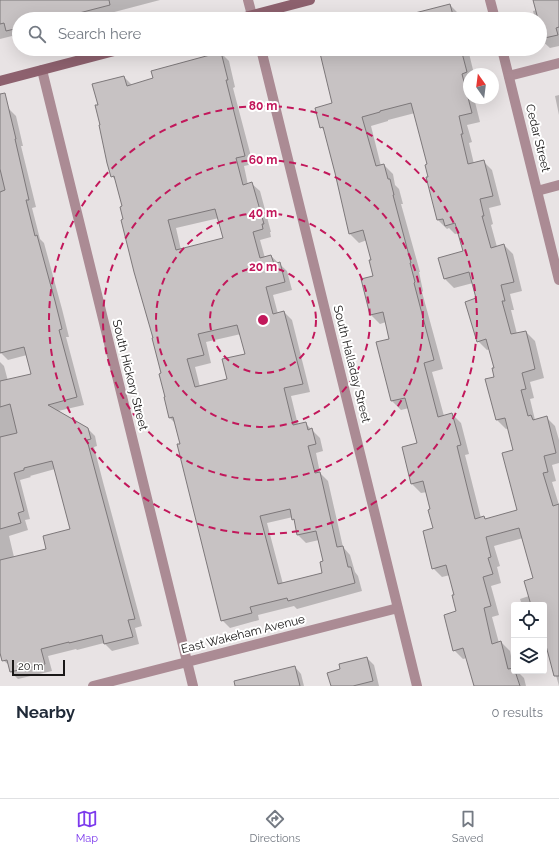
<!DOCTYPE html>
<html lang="en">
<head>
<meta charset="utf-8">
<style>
	:root { --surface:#fff; --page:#f2f2f3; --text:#1f2937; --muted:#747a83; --line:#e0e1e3; --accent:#7c3aed }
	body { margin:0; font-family:Raleway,sans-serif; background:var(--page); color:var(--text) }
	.controls { position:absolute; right:12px; bottom:12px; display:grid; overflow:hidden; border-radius:4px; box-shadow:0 4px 16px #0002 }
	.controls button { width:36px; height:36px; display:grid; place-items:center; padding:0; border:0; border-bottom:1px solid var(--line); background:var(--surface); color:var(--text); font:20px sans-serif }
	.compass { position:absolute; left:463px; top:68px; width:36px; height:36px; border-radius:50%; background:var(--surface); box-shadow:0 4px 16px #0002; rotate:346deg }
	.scale { position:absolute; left:12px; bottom:10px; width:53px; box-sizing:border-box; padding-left:4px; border:2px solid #1a1818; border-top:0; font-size:11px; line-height:14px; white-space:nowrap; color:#1a1818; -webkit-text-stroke:3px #fff; paint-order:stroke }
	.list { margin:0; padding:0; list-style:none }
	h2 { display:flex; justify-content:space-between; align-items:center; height:52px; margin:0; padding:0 16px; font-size:17px }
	h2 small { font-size:13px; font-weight:400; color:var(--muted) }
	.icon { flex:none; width:22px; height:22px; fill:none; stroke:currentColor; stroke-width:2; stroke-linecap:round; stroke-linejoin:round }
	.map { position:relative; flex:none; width:559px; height:686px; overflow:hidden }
	.search { position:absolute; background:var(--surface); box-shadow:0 4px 16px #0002; left:12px; right:12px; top:12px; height:44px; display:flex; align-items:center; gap:10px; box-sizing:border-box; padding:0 14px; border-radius:22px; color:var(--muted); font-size:15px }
	.sheet { height:112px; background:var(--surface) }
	nav { display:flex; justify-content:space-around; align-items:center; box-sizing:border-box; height:56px; border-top:1px solid var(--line); background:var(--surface); font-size:11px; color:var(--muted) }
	nav a { display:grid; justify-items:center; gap:2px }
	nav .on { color:var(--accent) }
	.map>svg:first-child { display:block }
</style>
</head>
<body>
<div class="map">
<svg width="559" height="686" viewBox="0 0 559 686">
	<rect width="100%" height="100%" fill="#e8e3e4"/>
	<path fill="#0003" fill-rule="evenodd" d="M0,0H160L103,15L104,16L94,19H19V38L15,39L12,36L0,39Z
		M534,0H559V46L550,48L540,39V19H535L533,11L537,10Z
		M450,5L459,14L460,19H422Z
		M320,49H468L474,74H469V98H474L480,122L467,125L472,142L469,143L474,164L483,161L492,170L501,205L489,208L493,224L491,225L497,247L504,245L513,254L522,291L510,294L514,310H511L517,334L526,332L535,341L544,378L530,382L534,398L530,399L535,420L546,417L555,426L559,440V463L552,465L556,481L552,482L559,505V686L544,633V605H522L520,599L529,596L534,579L523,538L494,546L500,566L497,567L501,583L491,586L499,615L492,617L499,643L501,642L510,651L514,671H517L524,678L526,686H475L467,658L463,659L454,650L457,612L455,596L450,575L442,577L433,568L434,529L427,492L421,493L412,484L408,467L419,444L409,408L401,410L392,401L390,339L386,322L380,324L371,315L367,299L375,277L372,260L367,240L359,243L350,234L325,131L321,127L333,104ZM415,113L428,165L429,177L427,178L438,220L447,229L449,228L455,234L459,233L464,252L439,259L445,279L454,288L473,283L477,299L478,341L487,350L490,349L495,368V377L486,380L497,420L506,429L509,428L514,451L518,511L486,520L484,517L481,518L465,455L469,454L461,423L452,414L444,416L432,372L443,369L422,292L423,291L419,272H420L401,204H403L399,189L395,185L393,174L384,165L381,166L371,126L388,121V120Z
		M221,53L229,61L235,87L233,88L253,164L244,166L248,185L252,184L260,191L271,232H270L271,237L260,240L265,258L271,256L287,271L292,290L273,295L278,314L284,312L292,320L310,392L291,396L298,425L305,423L320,438L323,451L316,453L320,473L328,481L343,547L350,555L355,572L358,576L362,591L297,609L294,606L258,615L259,620L230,628L222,620L176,424L170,418L165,398H166L162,374L155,339L124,220L123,207L116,181L112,176L101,126L99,105L124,77L132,85L154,79ZM219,218L224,239L181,250L176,228ZM241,334L246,355L229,380L200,387L195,367L211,363L206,342ZM293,517L296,522L298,535L306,543L319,540L325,562L323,574L283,584L267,523Z
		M559,95V115L555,96Z
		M9,109L16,116L23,146H21L36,207L32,208L40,239L44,243L62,309L69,337H66L84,405L58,411L87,428L95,436L97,446L94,447L103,482L142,626L135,628L139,644L112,651L104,643L77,650L76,649L48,656L52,671L18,679L11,672L9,665L4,661L0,642V362L4,366L8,381L32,375L27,355L8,360L0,352V111ZM55,469L71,530L47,549L14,557L9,536L28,530L25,520L30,519L20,480L31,477L30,476Z
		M367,658L374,665L379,686H332L341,670Z
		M295,667L301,674L304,686H236Z"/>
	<path fill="#c7c2c3" stroke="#7d787a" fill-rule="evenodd" d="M0,0H109L110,5L56,19H19V28L6,31L4,23L0,24Z
		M533,0H559V27L556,28L558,35L540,39V19H538Z
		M450,4L454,19H412L411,14Z
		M319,49H461L467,72L462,74L472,113L459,116L463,134H461L468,164L484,160L493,196L480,199L484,216H482L491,248L504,244L514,282L501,285L505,301H502L511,334L526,331L530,347L535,369L522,373L526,389L521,390L528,416L531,415L533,420L547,416L556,453L544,456L548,472L543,473L553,506L559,504V676H554L544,638V605H531L524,581L533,578L519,528L486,537L491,557L488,558L493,574L483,577L491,606L484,608L492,644L501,641L508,669L514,668L520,686H474L463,648L453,651L444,615L456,611L452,595H454L446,565L432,569L423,531L433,528L428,510L430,509L423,481L411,484L402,447L417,443L405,398L391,401L376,342L389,339L383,312L370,315L361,279L373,276L369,260H371L363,230L349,234L335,173L323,127L320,128L315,108L332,103ZM411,103L427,164L425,165L428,177H426L437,220L443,219L445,226L455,223L463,251L438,258L444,279L469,272L476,298L465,302L477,342L486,339L494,368H492L494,377L485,379L496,420L505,418L513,450L502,453L517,510L485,519L484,516L475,519L457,446L461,445L452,413L438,417L424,363L434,360L414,283L415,282L410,263H411L393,195H394L390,179H388L384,164L376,166L362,117L380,112V111Z
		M221,52L228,80H226L245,156L236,158L243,185L252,182L264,224H262L263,229L253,232L260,258L271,255L274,264L280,262L285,282L266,287L273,314L284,311L303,384L284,388L293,425L306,422L308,430L312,428L316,444L308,446L315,473L320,472L337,547L343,546L348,567H351L355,583L288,601L287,598L250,607L252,613L221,621L177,444H180L173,417L169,418L164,397H165L159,374L161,373L152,338H153L134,272L121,220L123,219L120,207L122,206L114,176L111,177L107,163L99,125H100L95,105H98L92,84L124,76L127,86L153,78L151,71ZM215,209L223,238L176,250L168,220ZM237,325L245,354L222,359L227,379L195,387L187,359L204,355L198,334ZM290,509L292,520L294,519L297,535L316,531L323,561L320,562L322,573L278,584L260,516Z
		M5,93L16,139H15L29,200H26L35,236L37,235L55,301L62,329L59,330L77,397L48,405L88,428L91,439L87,440L96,474L135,619L128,620L133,637L104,644L102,635L69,643V642L41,649L45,664L10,672L7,660L2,661L0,653V560L46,549L43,536L70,529L52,461L24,468V470L14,473L24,511L18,513L21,523L0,529V437L17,433L10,404L0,407V381L31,374L24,347L0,353V192L5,190L0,169V94Z
		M367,657L373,681L353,686H331L327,673L340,669L339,664Z
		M295,666L300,686H235L234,681Z"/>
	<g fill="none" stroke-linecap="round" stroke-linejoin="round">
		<path stroke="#ab8b94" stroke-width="10" d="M509,76L559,63"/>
		<path stroke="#ab8b94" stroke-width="10" d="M248,0L253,19
			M490,0L495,19
			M261,49L417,686
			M502,49L559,280
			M42,70L193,686
			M537,191L559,185
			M93,686L398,608"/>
		<path stroke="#8d616e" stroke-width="10" d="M237,19L310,0
			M0,81L122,49"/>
	</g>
	<g fill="none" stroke="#c2185b" stroke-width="2" stroke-dasharray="7 5">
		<circle cx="263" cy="320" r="53"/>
		<circle cx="263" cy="320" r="107"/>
		<circle cx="263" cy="320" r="160"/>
		<circle cx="263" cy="320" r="214"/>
	</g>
	<g text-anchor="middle" stroke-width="4" stroke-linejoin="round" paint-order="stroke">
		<g font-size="12" fill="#1a1818" stroke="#fff">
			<text transform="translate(538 138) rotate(76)" y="4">Cedar Street</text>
			<text transform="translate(352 364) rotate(76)" y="4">South Halladay Street</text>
			<text transform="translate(130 375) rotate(76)" y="4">South Hickory Street</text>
			<text transform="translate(243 634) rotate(-14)" y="4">East Wakeham Avenue</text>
		</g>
	</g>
	<circle cx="263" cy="320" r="6" fill="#c2185b" stroke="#fff" stroke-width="2"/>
	<g font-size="12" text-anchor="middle" font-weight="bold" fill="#c2185b" stroke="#fff" stroke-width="4" stroke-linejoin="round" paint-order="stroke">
		<text x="263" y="110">80 m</text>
		<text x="263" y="164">60 m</text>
		<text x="263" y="217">40 m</text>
		<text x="263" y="271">20 m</text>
	</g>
</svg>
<div class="controls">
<button><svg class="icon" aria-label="locate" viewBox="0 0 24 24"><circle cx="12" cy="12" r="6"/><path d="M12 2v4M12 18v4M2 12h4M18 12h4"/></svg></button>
<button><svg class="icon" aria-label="layers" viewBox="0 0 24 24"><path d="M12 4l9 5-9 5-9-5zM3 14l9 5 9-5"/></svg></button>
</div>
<svg class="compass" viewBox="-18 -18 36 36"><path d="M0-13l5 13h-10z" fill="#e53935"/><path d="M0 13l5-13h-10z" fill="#747a83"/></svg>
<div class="scale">20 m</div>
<div class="search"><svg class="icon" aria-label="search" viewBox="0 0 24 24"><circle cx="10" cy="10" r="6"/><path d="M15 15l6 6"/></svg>Search here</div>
</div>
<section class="sheet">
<h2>Nearby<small>0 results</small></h2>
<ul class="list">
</ul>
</section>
<nav>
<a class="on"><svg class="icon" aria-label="map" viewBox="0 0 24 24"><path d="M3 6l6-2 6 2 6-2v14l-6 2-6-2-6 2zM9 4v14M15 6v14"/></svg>Map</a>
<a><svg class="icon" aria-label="directions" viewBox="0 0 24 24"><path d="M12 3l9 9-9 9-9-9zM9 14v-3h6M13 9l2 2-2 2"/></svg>Directions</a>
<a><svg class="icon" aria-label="saved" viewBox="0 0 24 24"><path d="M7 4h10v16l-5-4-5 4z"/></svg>Saved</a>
</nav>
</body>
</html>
